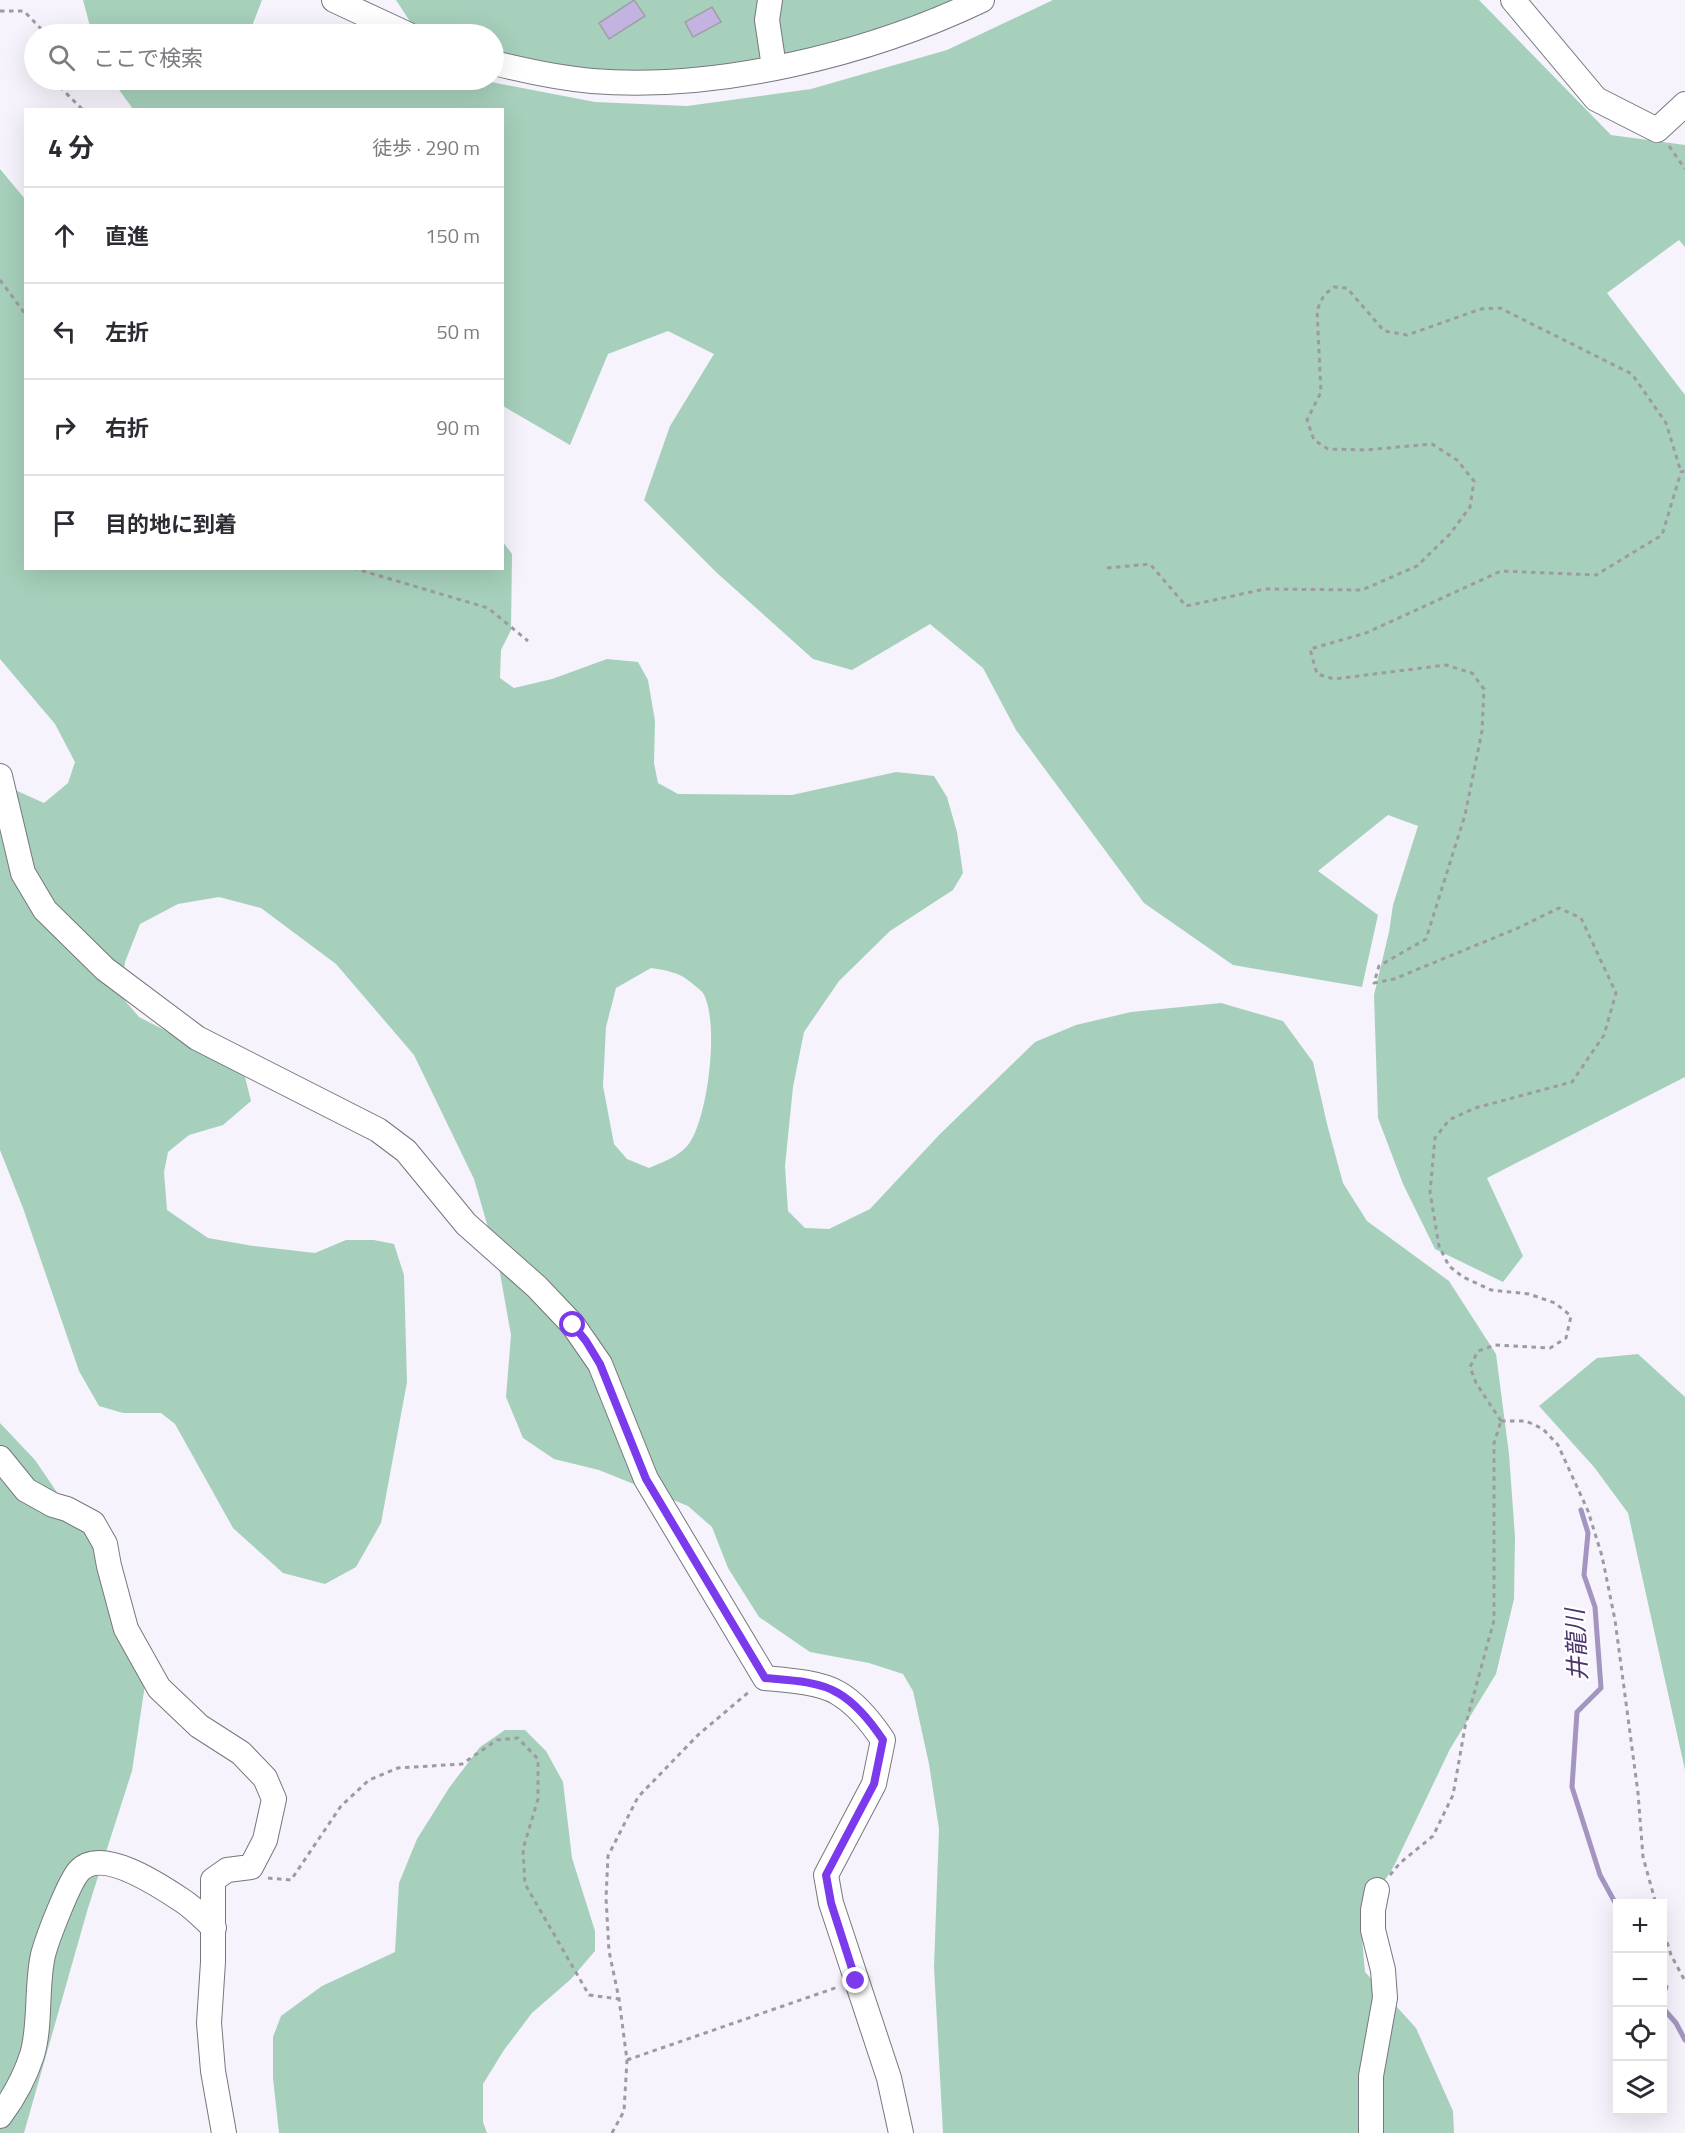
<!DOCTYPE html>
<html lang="ja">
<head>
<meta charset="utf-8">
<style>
	:root { --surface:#fff; --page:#f7f7f7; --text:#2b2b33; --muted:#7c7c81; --line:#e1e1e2 }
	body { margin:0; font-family:"Titillium Web","Noto Sans JP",sans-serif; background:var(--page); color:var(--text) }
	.controls { position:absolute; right:18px; bottom:18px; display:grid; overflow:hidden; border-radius:0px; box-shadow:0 6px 24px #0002 }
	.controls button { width:54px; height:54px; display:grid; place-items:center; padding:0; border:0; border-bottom:2px solid var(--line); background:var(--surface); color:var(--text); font:30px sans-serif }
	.stop { position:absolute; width:18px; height:18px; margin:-14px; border:4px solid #7c3aed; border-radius:50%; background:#fff }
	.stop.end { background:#7c3aed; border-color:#fff; box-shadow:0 2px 6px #0008 }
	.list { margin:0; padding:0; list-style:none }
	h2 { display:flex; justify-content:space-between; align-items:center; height:78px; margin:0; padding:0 24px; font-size:26px }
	h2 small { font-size:20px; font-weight:400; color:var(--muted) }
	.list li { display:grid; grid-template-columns:39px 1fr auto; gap:18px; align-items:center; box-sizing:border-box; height:96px; padding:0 24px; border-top:2px solid var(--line) }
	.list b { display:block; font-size:22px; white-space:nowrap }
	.list em { font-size:20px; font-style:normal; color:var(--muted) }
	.icon { flex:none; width:33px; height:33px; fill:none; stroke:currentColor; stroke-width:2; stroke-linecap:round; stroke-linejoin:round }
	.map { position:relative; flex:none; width:1685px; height:2133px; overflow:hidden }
	.search { position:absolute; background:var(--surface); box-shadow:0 6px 24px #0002; left:24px; top:24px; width:480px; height:66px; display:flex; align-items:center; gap:15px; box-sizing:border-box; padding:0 21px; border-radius:33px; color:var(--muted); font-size:22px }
	.panel { position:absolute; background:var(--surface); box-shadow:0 6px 24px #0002; left:24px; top:108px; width:480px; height:462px; border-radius:0px }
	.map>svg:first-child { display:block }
</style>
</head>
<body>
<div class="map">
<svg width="1685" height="2133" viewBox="0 0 1685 2133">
	<rect width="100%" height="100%" fill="#f6f3fd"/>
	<path fill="#a6d0bb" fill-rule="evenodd" d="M83,0H262L249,34H92Z
		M396,0H956C847,49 702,79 583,70C553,67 523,58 494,52V34H441L411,23Z
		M1053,0H1479L1611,135L1685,145V247L1679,240L1607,293L1685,395V1077L1487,1178L1523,1256L1503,1282L1435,1249L1403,1184L1378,1118L1374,995L1389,932L1393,905L1418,826L1388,815L1318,871L1378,915L1362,987L1233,965L1144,903L1016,730L983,668L930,624L852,670L813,659L717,573L644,500L670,426L714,354L668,331L608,354L570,445L503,406L502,110L133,109L112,80H255L262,86L326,84L334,80H480L595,102L687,106L811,89L947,50Z
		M0,169L25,199L26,568H502L503,542L512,554L511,630L501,650L500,678L514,688L552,679L607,659L638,662L648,680L655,721L654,763L658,783L678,794L792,795L896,772L934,776L947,797L957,832L963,873L953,890L890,931L839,981L804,1032L793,1087L785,1166L788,1211L805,1228L829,1229L870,1209L940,1134L1035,1042L1076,1025L1131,1012L1221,1003L1283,1021L1313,1062L1327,1124L1343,1183L1367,1221L1449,1281L1496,1354L1509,1454L1515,1537L1514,1599L1496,1674L1450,1749L1394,1866L1366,1910L1362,1938L1365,1972L1416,2028L1453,2111L1454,2133H943L934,1967L939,1829L929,1764L913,1691L903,1674L869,1663L810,1652L759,1617L728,1568L712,1527L688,1506L599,1470L554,1459L523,1438L506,1397L511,1335L498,1262L474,1179L414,1055L336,964L261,908L219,897L178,904L140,924L125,962L121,996L139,1017L221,1059L245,1077L251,1101L223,1125L189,1135L168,1152L164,1172L167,1210L208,1238L253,1246L315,1253L346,1240H374L394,1244L404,1275L407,1382L381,1523L356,1567L325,1584L283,1573L233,1528L175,1424L161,1413H123L99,1406L79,1371L23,1208L0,1150V781L6,786L44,803L68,783L75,762L55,724L0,659ZM651,968C669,971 679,972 693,984C696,987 701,990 703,993C720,1021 708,1120 688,1145C678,1157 663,1162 649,1168L627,1159L614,1144L603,1086L606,1027L616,988Z
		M1638,1354L1685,1397V1770L1628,1513L1594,1467L1539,1406L1597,1358Z
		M0,1423L35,1460L127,1595L146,1678L132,1771L88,1908L24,2133H0Z
		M505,1730H525L546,1751L563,1782L572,1858L595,1931V1951L571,1979L532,2013L504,2050L483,2084V2122L487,2133H279L273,2078V2037L281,2016L322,1986L395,1952L399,1883L417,1839L449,1788L480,1747Z"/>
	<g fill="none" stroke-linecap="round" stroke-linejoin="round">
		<path stroke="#a395c0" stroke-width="5" d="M1581,1510L1588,1533L1584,1575L1595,1607L1601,1688L1577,1712L1572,1787L1600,1875L1618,1908
			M1662,1984L1666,1987L1662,1997
			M1662,2007L1676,2023L1685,2040"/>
	</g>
	<path fill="#c2b3e0" stroke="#a29fa8" stroke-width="1.5" d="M634,0L645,16L609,39L599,23Z
		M712,7L721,22L693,37L685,22Z"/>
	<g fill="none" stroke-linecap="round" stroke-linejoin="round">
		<g stroke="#78767f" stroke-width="26">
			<path id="minor" d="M334,0L407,34
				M770,0L767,20L774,67
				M1513,0L1596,99L1657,130L1685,104
				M494,63C526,71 559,78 592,81C719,91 869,54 982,0
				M0,776L23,873L45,910L105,969L197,1038L378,1130L406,1151L466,1224L537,1287L573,1325L600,1364L646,1479L765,1678C786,1680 820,1682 838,1693C857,1704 871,1722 883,1740L874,1784L826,1875L831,1903L889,2078L901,2133
				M0,1458L26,1490L53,1505L67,1509L93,1523L105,1544L109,1566L126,1629L159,1688L199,1726L241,1753L265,1778L274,1799L265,1840L251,1867L227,1870L213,1880V1962L209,2023L213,2071L224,2133
				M0,2116C14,2097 25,2077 32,2055C41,2026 36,1985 43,1955C47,1939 69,1882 79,1871C102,1846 162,1887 183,1901C194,1908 204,1919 214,1928
				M1371,2133V2076L1385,1998L1383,1970L1373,1930V1910L1377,1890"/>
		</g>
		<path stroke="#9d9aa2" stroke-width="3" stroke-dasharray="4.5 4.5" stroke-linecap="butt" d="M0,11H24L46,34
			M54,80L55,82L83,110
			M1669,146L1685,169
			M0,280L26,315
			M353,568L488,608L528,641
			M1107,568L1150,564L1186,606L1265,589L1362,590L1417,566L1450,534L1470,507L1474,481L1457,460L1432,444L1365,450L1328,449L1314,440L1307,420L1321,392L1317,310L1324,295L1334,287L1347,288L1384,331L1407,335L1481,309L1500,308L1632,374L1666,423L1681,472
			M1501,1421L1476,1383L1470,1367L1478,1351L1495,1345L1550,1348L1566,1338L1571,1316L1555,1303L1529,1294L1491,1290L1463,1277L1449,1266L1439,1246L1430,1192L1435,1138L1449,1120L1475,1108L1572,1082L1604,1035L1616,993L1581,918L1559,908L1518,928L1394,979L1374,983L1379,966L1426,939L1465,815L1482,731L1484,689L1472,673L1446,665L1334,679L1317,674L1310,649L1366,633L1501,571L1596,575L1662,535L1681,472L1685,471
			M1501,1421H1526L1543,1429L1558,1445L1588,1511L1602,1556L1615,1620L1638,1793L1643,1857L1656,1904
			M1390,1875L1400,1863L1433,1836L1453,1795L1465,1727L1494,1620V1443L1501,1421
			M268,1878L291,1880L341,1806L369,1780L398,1768L462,1764L497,1740L518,1738L538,1759V1799L523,1849L525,1884L589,1995L619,1999
			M1662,1925L1671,1955L1685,1981
			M627,2060L838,1987
			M612,2133L624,2111L627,2060L619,1999L609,1951L606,1898L608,1856L638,1797L698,1735L750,1691"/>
		<use href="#minor" stroke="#fff" stroke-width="24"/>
	</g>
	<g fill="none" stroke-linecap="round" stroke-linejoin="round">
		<path stroke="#7c3aed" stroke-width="8" d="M573,1325L586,1341L600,1364L646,1479L765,1678C787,1680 819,1681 838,1693C857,1704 871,1722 883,1740L874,1784L826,1875L831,1903L856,1981"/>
	</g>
	<g text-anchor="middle" stroke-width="4.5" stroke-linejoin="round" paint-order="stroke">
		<g font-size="24" font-style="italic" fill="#4b356d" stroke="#fff">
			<text transform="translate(1577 1645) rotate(-93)" y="8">井龍川</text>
		</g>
	</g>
</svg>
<div class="controls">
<button>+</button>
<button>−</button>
<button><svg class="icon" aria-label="locate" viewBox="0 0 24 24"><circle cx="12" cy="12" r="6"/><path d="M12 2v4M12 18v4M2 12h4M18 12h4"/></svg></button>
<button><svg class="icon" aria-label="layers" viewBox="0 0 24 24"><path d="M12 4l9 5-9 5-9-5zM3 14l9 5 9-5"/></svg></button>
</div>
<div class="stop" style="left:573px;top:1325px"></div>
<div class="stop end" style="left:856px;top:1981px"></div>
<div class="search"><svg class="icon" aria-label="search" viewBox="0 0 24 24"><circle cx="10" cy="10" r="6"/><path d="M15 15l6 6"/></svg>ここで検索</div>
<section class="panel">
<h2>4 分<small>徒歩 · 290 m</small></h2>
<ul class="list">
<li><svg class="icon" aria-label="ahead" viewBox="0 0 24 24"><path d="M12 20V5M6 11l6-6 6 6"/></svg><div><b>直進</b></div><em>150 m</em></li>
<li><svg class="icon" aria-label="left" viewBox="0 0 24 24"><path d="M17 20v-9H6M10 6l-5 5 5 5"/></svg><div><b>左折</b></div><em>50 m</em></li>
<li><svg class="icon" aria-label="right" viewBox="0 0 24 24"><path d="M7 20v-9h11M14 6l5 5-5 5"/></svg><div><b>右折</b></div><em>90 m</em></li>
<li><svg class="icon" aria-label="arrive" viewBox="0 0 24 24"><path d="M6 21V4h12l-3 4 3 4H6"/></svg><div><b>目的地に到着</b></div></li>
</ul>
</section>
</div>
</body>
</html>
